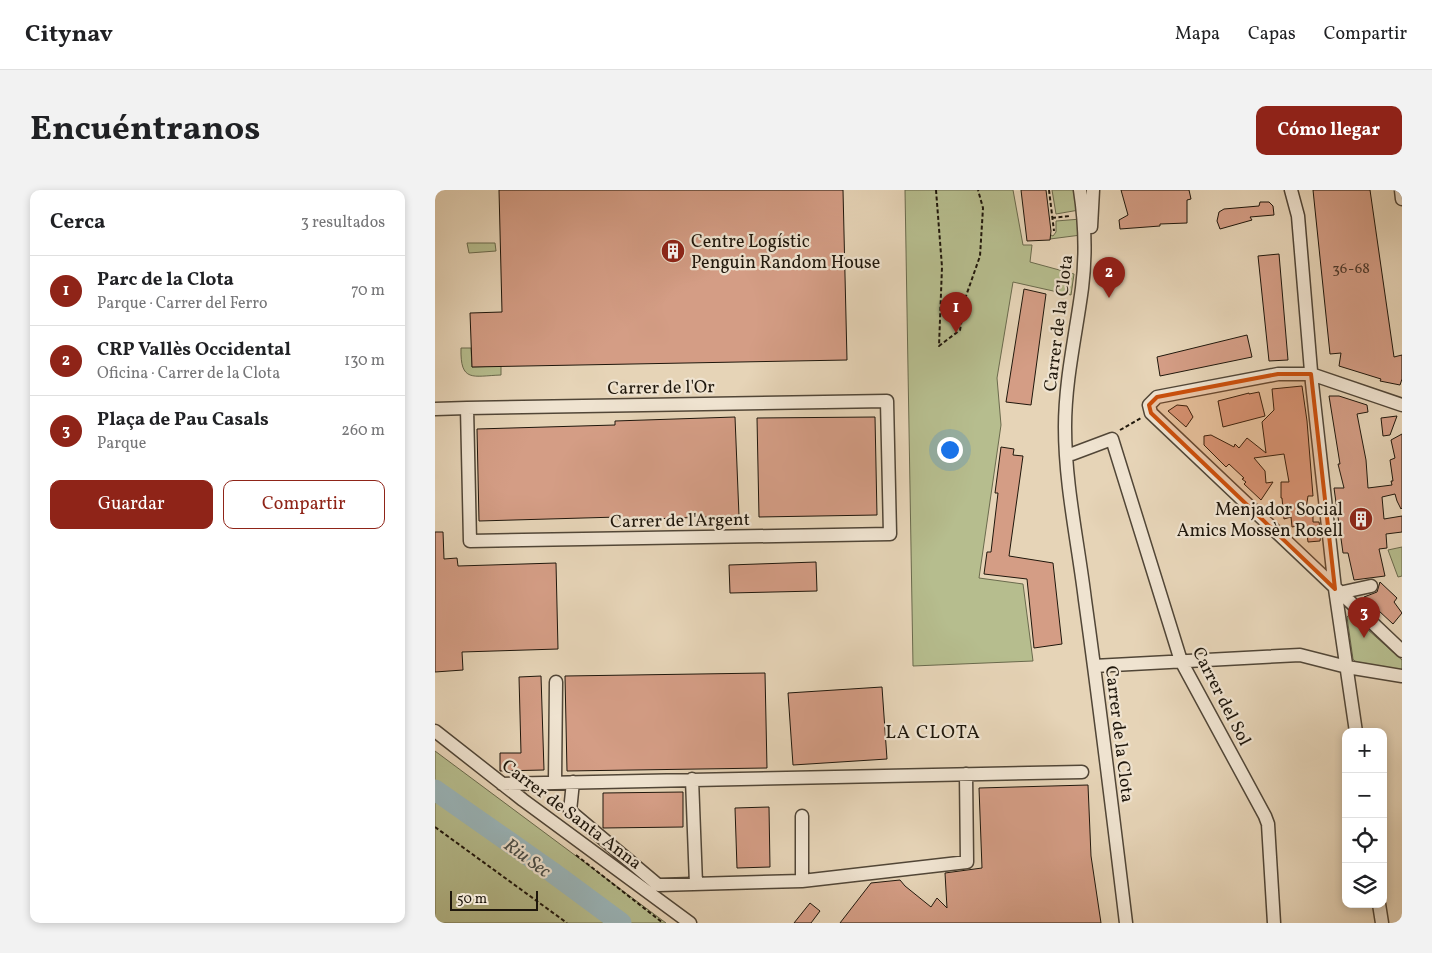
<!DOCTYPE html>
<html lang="es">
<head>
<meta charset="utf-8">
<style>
	:root { --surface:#fff; --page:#f2f2f2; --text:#202124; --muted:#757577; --line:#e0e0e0; --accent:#8f2418 }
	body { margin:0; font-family:Vollkorn,serif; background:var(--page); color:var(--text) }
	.controls { position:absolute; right:15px; bottom:15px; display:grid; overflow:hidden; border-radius:10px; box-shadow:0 2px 8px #0003 }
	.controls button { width:45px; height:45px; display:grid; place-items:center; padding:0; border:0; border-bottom:1px solid var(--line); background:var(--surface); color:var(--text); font:25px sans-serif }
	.scale { position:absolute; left:15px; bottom:12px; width:88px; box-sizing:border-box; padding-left:5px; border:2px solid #1f170c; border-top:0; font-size:14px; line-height:18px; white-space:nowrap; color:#1f170c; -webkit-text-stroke:4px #efe3d0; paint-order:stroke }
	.you { position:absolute; left:514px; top:259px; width:18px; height:18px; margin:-12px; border:4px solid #fff; border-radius:50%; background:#1a73e8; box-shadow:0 0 0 8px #1a73e833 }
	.badge { display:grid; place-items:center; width:32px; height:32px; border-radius:50%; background:var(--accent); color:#fff; font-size:16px; font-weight:700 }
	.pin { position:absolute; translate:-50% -41px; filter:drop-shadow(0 1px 2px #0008) }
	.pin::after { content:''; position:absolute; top:26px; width:18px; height:15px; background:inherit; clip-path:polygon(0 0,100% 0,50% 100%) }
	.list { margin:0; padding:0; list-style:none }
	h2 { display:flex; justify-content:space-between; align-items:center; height:65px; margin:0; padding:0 20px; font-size:21px }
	h2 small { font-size:16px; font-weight:400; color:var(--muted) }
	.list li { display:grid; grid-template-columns:32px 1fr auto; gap:15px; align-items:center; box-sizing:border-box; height:70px; padding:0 20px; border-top:1px solid var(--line) }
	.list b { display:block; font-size:19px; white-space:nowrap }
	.list p { margin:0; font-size:16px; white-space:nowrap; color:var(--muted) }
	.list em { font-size:16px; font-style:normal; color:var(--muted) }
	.actions { display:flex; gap:10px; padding:15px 20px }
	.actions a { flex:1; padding:11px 0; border:1px solid var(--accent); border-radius:10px; text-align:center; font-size:18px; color:var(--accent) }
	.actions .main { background:var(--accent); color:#fff }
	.icon { flex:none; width:28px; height:28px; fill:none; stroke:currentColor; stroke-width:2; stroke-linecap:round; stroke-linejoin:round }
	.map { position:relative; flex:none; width:967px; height:733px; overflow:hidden; border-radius:10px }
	header { display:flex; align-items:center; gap:30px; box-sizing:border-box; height:70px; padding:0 25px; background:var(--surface); border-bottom:1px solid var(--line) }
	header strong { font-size:24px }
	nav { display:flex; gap:28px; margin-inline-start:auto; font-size:18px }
	.intro { display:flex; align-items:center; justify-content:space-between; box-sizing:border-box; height:120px; padding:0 30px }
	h1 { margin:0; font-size:35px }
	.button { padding:12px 22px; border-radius:10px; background:var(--accent); color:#fff; font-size:18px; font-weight:700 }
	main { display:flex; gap:30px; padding:0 30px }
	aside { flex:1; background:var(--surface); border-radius:10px; box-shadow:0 2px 8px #0003 }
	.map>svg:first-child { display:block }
</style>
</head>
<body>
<header>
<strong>Citynav</strong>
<nav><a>Mapa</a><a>Capas</a><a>Compartir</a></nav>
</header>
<div class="intro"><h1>Encuéntranos</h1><a class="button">Cómo llegar</a></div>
<main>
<aside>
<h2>Cerca<small>3 resultados</small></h2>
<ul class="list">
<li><span class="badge">1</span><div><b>Parc de la Clota</b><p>Parque · Carrer del Ferro</p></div><em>70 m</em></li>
<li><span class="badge">2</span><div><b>CRP Vallès Occidental</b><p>Oficina · Carrer de la Clota</p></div><em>130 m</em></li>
<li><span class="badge">3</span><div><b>Plaça de Pau Casals</b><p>Parque</p></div><em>260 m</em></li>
</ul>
<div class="actions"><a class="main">Guardar</a><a>Compartir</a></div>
</aside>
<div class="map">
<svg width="967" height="733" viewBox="0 0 967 733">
	<rect width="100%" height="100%" fill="#e6d4b7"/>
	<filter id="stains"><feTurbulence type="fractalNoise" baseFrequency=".004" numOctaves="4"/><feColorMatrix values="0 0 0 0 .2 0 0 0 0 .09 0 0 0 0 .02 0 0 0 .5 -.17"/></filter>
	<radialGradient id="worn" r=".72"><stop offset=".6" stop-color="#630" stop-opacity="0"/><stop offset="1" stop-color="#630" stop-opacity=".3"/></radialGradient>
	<path fill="#b6bd8e" stroke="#6a6a4d" d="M470,0H578L588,55H597L595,72L639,84L636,105L578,92L562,188L566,235L544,388L588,394L598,471L478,476Z
		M617,0H639L644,20L621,24Z
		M646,29V45L615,49L616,45L618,46L621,42V31Z
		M32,53H60L61,61L34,63Z
		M26,158H36L37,177L66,176V185C38,186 25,193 26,158Z
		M967,357V386L963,387L953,360Z
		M915,424L967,470V483L922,474L918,469L912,427Z
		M0,561L231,733H0Z"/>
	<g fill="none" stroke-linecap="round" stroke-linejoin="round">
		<path stroke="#9ab5b9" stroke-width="21" d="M0,600L117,682L186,733"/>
	</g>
	<path fill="#d49d85" stroke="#1f170c" d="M64,0H408L412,170L37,177L35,123L67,122Z
		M586,0H611L616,41L615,50L592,51Z
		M686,0H754L756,9L752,10V33L725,34V36L685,39L684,30L693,25Z
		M878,0H935L959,167L967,165V189L965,195L945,191L946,189L904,176L906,163L895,164Z
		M825,12H834L838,16L839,25L815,27L817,30L785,39L782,31L784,22L789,19L824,16Z
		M844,64L853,170L834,171L823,66Z
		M589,99L611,104L596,215L571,212Z
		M812,145L817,167L725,186L722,167Z
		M867,196L872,231L878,306H873L870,325H878V332H884L886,343L885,351L873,352L872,344L867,347L866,335L857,337L856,327L849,329L847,308H846V292H854L849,264L819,268L830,281L831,293L838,292L826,310L809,294L811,292L807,289L809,288L794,274L791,277L769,255V246L776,245L799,257L800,254L804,258L812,248L831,263L827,232L839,220L837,199Z
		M824,202L830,226L788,237L783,211L814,203V204Z
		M894,206H904L932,215L933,222L922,224L931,270L933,298L957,295L956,291H958L955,270L960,268L956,250L967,244V318L966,319L962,311L960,304L947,307L949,329L967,326V342L951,344L952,358L944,359L950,386L919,390L913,363H908L899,298H909L903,274H905Z
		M742,215L752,216L758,227L751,237L733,221Z
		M962,226L955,245L948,246L946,228Z
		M300,227L304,326L183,330V327L44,331L42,239L180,235V231Z
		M440,227L442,325L324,327L322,228Z
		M566,257L579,259L578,265L588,266L574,366L618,373L627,454L599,458L592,389L549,384L552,362H556L563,303H560Z
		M0,342H8L9,369L22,368L23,376L121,373L123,459L27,462L28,480L0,482Z
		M381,372L382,401L295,403L294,375Z
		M945,392L962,408L959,412L967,423L958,434L929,407L942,402Z
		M330,483L332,578L132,581L130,486Z
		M106,486L109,580L65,581V563H86L84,487Z
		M447,497L452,569L358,575L353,503Z
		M653,595L656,666L666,733H405L436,693L465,690L470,696L496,717L502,708L512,718L510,683L547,678L544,598Z
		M248,602V637L168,638V603Z
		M334,617L335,677L302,678L300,618Z
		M375,713L385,721L376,733H359Z"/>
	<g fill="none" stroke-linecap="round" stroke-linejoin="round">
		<g stroke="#514637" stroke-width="15">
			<path id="minor" d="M645,0C650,32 651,66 647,98C641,144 630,190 630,237C630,295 643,352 650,410C665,517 678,625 691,733
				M856,0L863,26L877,193L900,399L921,542
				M966,0L967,9
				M656,37L658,0
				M967,215L876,184H843L722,207L714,215L716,223L967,461
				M0,219L32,218L452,211L455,344L35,351L32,218
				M637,264L677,249L746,471L830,626L833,634L839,733
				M904,403L936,396
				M659,476L865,465L912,477L967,486
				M0,541L88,610L255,733
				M257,589L261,694
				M120,592L121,492
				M138,592L135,621L223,695L367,691V626
				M67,594L647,582
				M367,691L532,672L531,584
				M944,714L947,733"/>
		</g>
		<path stroke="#1f170c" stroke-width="2" stroke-dasharray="4 2.5" stroke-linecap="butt" d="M501,0L507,77L504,156L525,140L531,106L545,66L548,18L543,0
			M614,0L619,41
			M617,28L635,26
			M685,240L706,228
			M0,637L132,733
			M141,665L228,733"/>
		<use href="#minor" stroke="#efe3d0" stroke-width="12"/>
	</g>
	<path fill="#ca4f0c" fill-opacity="0.2" stroke="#ca4f0c" stroke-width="4" stroke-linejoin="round" d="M843,184H876L900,399L716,223L714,215L722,207Z"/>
	<defs>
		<g id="building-disc" transform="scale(1.25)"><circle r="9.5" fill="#8f2418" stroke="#efe3d0"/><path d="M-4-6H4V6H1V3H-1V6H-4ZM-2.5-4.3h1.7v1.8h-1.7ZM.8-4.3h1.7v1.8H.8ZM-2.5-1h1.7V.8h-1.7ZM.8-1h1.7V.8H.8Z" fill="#fff"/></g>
	</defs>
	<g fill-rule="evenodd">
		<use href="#building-disc" x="238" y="61"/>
		<use href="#building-disc" x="926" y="329"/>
	</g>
	<g text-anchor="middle" stroke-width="4.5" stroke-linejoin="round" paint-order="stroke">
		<g font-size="15" fill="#4c382a">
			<text x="916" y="83">36-68</text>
		</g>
		<g font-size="18" fill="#1f170c" stroke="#efe3d0" text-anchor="start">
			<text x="256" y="57">Centre Logístic<tspan x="256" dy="21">Penguin Random House</tspan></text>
			<text x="908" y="325" text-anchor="end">Menjador Social<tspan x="908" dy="21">Amics Mossèn Rosell</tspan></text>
		</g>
		<g font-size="18" fill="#1f170c" stroke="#efe3d0">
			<text transform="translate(623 133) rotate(-83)" y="6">Carrer de la Clota</text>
			<text transform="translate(226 197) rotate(-1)" y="6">Carrer de l'Or</text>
			<text transform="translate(245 330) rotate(-1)" y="6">Carrer de l'Argent</text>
			<text transform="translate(787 506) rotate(63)" y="6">Carrer del Sol</text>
			<text transform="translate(685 544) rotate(83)" y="6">Carrer de la Clota</text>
			<text transform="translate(137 624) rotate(37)" y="6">Carrer de Santa Anna</text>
		</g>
		<g font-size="19" letter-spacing="1" fill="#1f170c" stroke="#efe3d0">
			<text x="498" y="548">LA CLOTA</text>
		</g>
		<g font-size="19" font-style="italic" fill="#4a4e49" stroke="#efe3d0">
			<text transform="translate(93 667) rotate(36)" y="7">Riu Sec</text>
		</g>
	</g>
	<rect width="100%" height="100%" filter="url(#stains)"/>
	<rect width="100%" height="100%" fill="url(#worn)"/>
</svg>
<div class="controls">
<button>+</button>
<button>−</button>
<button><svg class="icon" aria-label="locate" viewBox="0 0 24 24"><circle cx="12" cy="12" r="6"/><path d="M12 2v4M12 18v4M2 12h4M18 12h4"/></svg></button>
<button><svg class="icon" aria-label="layers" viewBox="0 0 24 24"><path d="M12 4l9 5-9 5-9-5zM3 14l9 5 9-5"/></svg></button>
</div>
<div class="scale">50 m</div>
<div class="you"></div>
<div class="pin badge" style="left:521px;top:143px">1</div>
<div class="pin badge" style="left:674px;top:108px">2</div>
<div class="pin badge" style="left:929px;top:448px">3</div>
</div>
</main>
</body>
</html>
